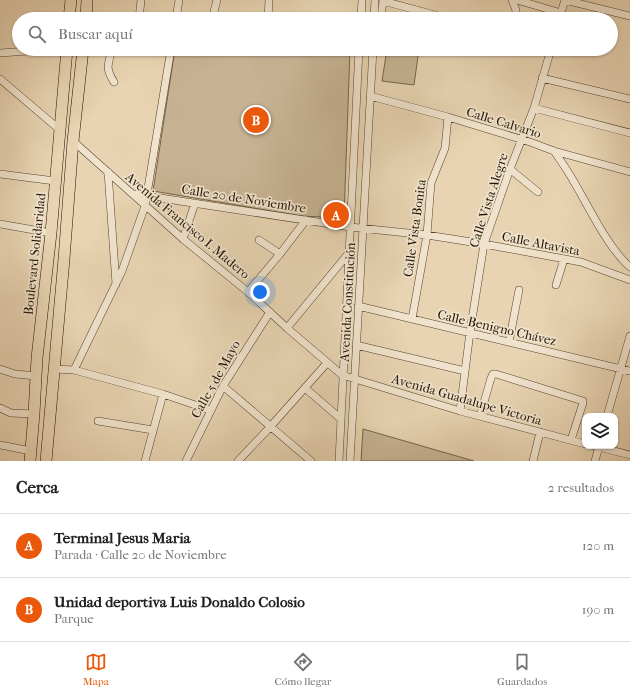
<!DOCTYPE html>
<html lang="es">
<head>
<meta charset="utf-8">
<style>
	:root { --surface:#fff; --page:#f6f6f6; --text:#202124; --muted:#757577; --line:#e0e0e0; --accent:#ea580c }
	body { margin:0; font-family:"IM FELL French Canon",serif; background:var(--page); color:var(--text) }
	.controls { position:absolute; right:12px; bottom:12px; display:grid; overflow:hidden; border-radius:8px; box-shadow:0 1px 3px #0004 }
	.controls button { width:36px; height:36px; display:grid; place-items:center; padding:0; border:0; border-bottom:1px solid var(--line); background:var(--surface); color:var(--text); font:20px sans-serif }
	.you { position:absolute; left:260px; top:292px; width:14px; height:14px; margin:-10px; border:3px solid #fff; border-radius:50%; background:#1a73e8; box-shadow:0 0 0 6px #1a73e833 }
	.badge { display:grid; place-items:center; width:26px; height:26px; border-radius:50%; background:var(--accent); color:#fff; font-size:13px; font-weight:700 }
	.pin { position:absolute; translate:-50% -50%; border:2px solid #fff; box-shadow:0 1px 4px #0006 }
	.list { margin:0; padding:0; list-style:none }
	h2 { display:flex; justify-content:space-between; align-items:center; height:52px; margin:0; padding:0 16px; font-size:17px }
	h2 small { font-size:13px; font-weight:400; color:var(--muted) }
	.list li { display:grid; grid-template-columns:26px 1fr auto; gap:12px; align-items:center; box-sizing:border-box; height:64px; padding:0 16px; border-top:1px solid var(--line) }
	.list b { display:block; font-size:15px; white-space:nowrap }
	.list p { margin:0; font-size:13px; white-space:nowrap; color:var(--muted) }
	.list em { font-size:13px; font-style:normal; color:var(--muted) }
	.icon { flex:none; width:22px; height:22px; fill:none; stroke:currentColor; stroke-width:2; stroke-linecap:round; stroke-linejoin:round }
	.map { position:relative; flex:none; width:630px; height:461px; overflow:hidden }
	.search { position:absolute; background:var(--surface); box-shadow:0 1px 3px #0004; left:12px; right:12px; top:12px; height:44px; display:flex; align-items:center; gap:10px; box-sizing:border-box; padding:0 14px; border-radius:22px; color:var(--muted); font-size:15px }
	.sheet { height:180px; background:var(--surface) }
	nav { display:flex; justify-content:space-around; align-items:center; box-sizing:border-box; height:56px; border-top:1px solid var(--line); background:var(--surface); font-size:11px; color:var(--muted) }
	nav a { display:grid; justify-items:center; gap:2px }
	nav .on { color:var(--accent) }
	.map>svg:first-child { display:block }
</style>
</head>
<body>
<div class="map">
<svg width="630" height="461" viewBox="0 0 630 461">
	<rect width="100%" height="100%" fill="#e8d4b2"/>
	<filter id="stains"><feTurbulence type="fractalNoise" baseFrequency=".005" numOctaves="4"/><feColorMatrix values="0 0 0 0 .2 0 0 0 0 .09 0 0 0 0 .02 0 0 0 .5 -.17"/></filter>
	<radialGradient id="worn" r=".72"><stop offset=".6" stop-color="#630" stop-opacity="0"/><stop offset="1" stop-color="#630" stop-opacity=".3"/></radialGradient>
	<path fill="#c7b394" stroke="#75634a" d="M175,49H350L344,218L301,216L153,191Z
		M387,49H419L414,85L382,81Z
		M363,429L474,461H361Z"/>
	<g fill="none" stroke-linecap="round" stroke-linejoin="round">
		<g stroke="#54432d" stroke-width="8">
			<path id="minor" d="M512,0L516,10L515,19
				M517,0L561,13
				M565,0L630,16
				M383,1L450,19
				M139,19L141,0
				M176,19L179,0
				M212,19L217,0
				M268,19L269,0
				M361,19L362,0
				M374,19L375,0
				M381,19L383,0
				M559,19L565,0
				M112,49C108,65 105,68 114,82
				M0,53L55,49
				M542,78L630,99
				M0,79L60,130
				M370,96L448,117L530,142L554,151L630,172
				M534,108L630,133
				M73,141L183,239L248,292L287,328L342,375L460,411L585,444
				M554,151C561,161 568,171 574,182C589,207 608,248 630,267
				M510,169L538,192
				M108,172L116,284
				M0,174L55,181
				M134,194L350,227L427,235L484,244L581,262L630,280
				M0,224L51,233
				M183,239L195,203
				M259,240L280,254
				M556,285L564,259
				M248,292L280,254L306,220
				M358,306L630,371
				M412,319L427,235L431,183L445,148L448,117
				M287,328L348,254
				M509,342L519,290
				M356,345L465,371
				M0,369L15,374L36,376
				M54,369L74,370L163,394L210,410
				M74,370L122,271L145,206L171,49
				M223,386L311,461
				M305,388L341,419
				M0,408L11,413L34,414
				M460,411L470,332L484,244L510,169L534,108L551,49
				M480,416L491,378L493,374H496L583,401V403L571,440
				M607,416L630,336
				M98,421L153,430
				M0,445L31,451
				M595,446L630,455
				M145,461L163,394
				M186,461L223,386L270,312
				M238,461L271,426L327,363
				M339,461L359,49
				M350,461L373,49
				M533,461L540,432
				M595,461L599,446"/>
		</g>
		<g stroke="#231301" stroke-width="12">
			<path id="primary" d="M69,19L71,0
				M86,19L87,0
				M30,461L34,414L37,358L51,233L67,49
				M46,461L64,259L73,141L83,49"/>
		</g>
		<use href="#minor" stroke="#f0e3cd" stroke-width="7"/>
		<use href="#primary" stroke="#e8d4b2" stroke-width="11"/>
	</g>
	<g text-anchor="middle" stroke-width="3.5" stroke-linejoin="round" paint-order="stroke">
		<g font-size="13" fill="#231301" stroke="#f0e3cd">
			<text transform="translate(504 122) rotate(17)" y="5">Calle Calvario</text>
			<text transform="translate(244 198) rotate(9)" y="5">Calle 20 de Noviembre</text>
			<text transform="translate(488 200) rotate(-72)" y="5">Calle Vista Alegre</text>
			<text transform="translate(188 225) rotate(40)" y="5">Avenida Francisco I. Madero</text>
			<text transform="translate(414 228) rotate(-82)" y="5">Calle Vista Bonita</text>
			<text transform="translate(541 243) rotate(11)" y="5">Calle Altavista</text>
			<text transform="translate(34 254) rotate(-84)" y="5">Boulevard Solidaridad</text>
			<text transform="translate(347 302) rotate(-87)" y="5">Avenida Constitución</text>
			<text transform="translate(497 327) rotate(13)" y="5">Calle Benigno Chávez</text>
			<text transform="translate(215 379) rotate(-61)" y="5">Calle 5 de Mayo</text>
			<text transform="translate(467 399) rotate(16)" y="5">Avenida Guadalupe Victoria</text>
		</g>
	</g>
	<rect width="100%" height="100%" filter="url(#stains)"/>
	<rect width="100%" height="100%" fill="url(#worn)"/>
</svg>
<div class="controls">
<button><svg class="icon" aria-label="layers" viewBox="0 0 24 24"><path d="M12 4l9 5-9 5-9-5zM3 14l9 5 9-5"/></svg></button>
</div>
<div class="you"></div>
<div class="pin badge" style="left:336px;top:215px">A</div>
<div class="pin badge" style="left:256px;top:120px">B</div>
<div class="search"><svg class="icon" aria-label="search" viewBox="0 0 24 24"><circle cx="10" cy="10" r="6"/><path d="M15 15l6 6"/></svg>Buscar aquí</div>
</div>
<section class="sheet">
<h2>Cerca<small>2 resultados</small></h2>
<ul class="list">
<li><span class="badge">A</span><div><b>Terminal Jesus Maria</b><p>Parada · Calle 20 de Noviembre</p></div><em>120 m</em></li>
<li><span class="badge">B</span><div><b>Unidad deportiva Luis Donaldo Colosio</b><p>Parque</p></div><em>190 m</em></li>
</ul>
</section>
<nav>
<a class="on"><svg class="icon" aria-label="map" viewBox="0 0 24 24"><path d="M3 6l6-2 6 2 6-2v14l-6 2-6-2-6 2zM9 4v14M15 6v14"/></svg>Mapa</a>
<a><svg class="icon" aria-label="directions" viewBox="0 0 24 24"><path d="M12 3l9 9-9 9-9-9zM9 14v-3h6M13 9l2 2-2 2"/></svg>Cómo llegar</a>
<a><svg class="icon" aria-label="saved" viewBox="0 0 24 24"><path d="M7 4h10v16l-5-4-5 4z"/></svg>Guardados</a>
</nav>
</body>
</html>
